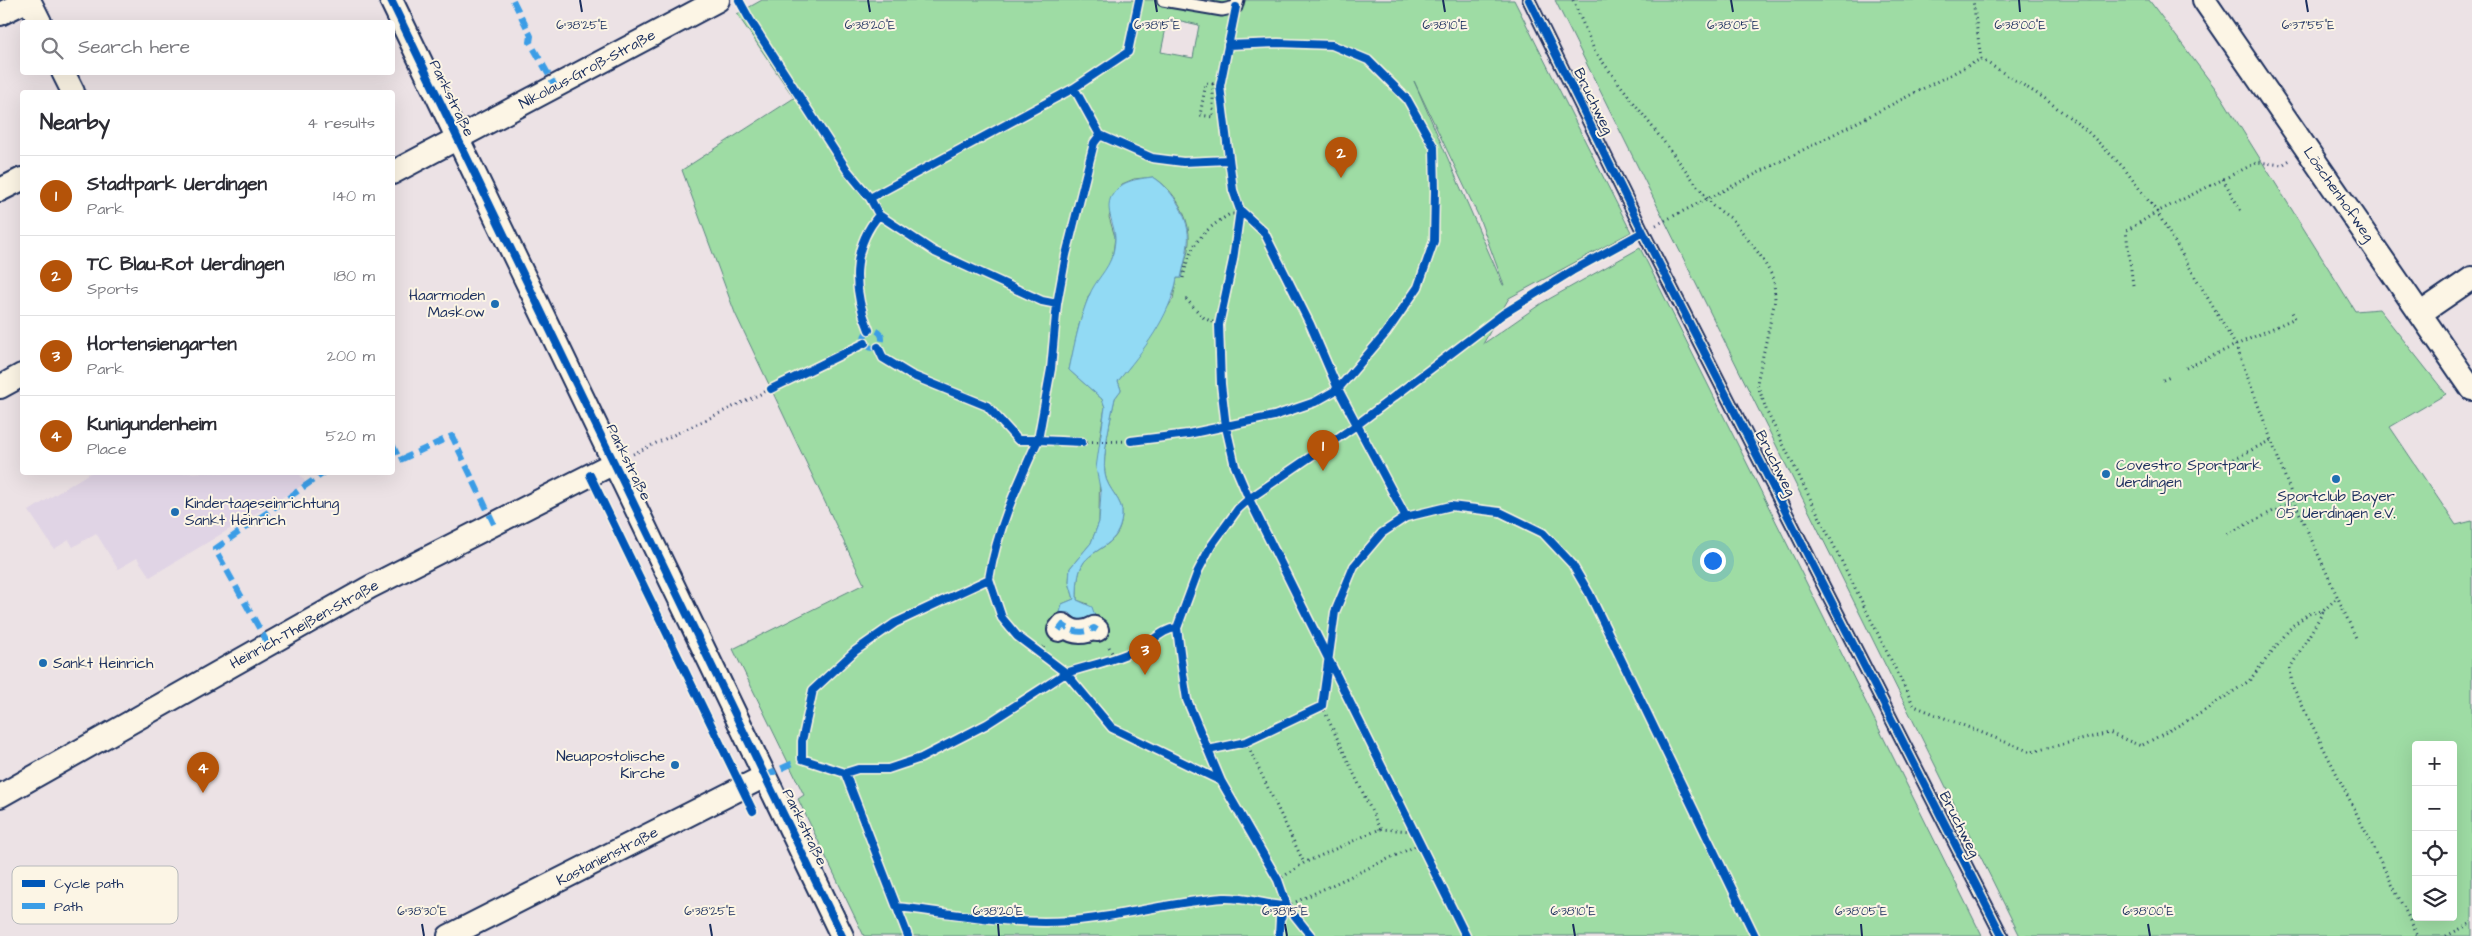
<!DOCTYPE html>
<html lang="en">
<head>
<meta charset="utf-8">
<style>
	:root { --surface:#fff; --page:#f2f2f3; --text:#2b2b33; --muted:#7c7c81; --line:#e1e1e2; --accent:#b45309 }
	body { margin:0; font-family:"Architects Daughter",sans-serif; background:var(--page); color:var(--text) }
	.controls { position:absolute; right:15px; bottom:15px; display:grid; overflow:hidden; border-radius:5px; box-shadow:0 5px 20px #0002 }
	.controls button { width:45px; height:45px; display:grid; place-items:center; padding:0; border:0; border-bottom:1px solid var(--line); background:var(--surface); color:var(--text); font:25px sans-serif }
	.you { position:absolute; left:1712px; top:560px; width:18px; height:18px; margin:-12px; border:4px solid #fff; border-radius:50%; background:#1a73e8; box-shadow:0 0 0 8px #1a73e833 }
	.badge { display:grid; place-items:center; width:32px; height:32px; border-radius:50%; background:var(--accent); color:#fff; font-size:16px; font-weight:700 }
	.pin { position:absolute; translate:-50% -41px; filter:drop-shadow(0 1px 2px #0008) }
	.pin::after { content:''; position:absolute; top:26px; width:18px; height:15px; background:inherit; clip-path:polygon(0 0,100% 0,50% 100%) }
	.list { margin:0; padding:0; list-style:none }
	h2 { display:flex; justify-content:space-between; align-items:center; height:65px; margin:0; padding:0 20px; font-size:21px }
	h2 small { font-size:16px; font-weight:400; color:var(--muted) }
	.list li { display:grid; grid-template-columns:32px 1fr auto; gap:15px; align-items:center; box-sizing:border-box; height:80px; padding:0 20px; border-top:1px solid var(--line) }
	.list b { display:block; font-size:19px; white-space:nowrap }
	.list p { margin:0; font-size:16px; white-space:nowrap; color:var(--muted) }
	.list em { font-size:16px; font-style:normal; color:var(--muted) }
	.icon { flex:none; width:28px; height:28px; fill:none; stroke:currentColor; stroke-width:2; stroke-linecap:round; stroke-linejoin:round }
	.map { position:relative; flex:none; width:2472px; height:936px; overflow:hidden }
	.search { position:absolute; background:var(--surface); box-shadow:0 5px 20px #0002; left:20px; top:20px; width:375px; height:55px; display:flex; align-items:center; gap:12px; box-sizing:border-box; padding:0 18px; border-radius:5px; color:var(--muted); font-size:19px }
	.panel { position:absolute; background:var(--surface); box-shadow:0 5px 20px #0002; left:20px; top:90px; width:375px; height:385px; border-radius:5px }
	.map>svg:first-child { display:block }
</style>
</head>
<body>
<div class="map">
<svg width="2472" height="936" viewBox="0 0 2472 936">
	<rect width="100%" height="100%" fill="#ece2e5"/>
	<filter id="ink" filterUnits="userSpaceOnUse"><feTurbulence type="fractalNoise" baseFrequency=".02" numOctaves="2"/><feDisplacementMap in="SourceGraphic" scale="10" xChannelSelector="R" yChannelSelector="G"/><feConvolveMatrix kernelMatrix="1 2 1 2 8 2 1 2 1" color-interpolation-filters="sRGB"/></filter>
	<g filter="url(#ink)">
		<path fill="#e0d4e5" d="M91,472L299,473L306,483L150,577L137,558L118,569L96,533L73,547L69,540L54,549L29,511Z"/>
		<path fill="#9edca4" stroke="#5c8681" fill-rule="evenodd" d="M762,0H1514L1631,232L1509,298L1483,344L1542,303L1640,248L1982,936H864L798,799L804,795L733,649L864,584L735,313L682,170L794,98L737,14ZM1168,18L1199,25L1193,58L1161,52ZM1414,81L1478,215L1504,285H1503ZM1153,177C1174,189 1191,218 1189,243C1188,255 1183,267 1181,278H1177L1173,299L1130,366L1118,381L1121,390L1115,398C1111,417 1102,456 1105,474C1107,490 1124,500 1122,516C1120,546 1097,546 1084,562C1077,572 1077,588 1077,600L1088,604L1075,617L1063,612L1062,604L1074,599L1069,582L1070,568L1091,543L1099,522L1100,436L1105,407L1102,399L1069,370L1079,325L1089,295L1107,270L1113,253L1115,237L1109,217L1122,184L1134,179Z
			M1555,0H2149L2221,96L2355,311L2379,309L2446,394L2390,427L2456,525L2472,521V936H2020ZM2416,745H2453V917H2416Z"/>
		<path fill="#92daf4" stroke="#6296b8" d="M1153,177C1173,189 1191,220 1188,243C1187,255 1183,267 1181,278H1177C1170,317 1143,351 1118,381L1121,390L1115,398C1111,417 1102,456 1105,474C1107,490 1124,500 1122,516C1119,546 1097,546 1084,562C1077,572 1077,588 1077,600L1092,607L1095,616L1091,623L1077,621L1070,613H1060L1062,604L1074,599L1069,582L1070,568L1091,543L1099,522L1101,493L1096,468L1105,407L1102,399L1069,370C1074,346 1079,320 1089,296C1095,280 1108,271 1113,253C1114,249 1115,243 1115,238C1115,224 1103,207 1113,194C1122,180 1138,179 1153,177Z"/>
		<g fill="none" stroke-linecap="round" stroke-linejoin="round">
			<g stroke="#1b2f5e" stroke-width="15">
				<path id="lane" d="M1163,0L1222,10L1236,7L1238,0
					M1529,0L1643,232L2002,936"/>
			</g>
			<g stroke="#1b2f5e" stroke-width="26">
				<path id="street" d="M29,0L40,22
					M391,0L842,936
					M2204,0L2472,389
					M0,14L28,0
					M63,72L73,92
					M392,173L718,0
					M0,190L22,179
					M2421,313L2472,278
					M0,387L22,375
					M1059,630L1063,625C1073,633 1083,634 1094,628L1097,630
					M0,796L370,587L614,463
					M449,936L765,776"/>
			</g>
			<path stroke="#1b2f5e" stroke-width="3" stroke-dasharray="1 4" stroke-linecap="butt" d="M1573,0L1595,52L1713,206L1732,219L1760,255L1774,279L1775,300L1757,383L1767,412L1914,706L2031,752L2109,733L2141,746L2201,713L2249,681L2292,626L2308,614L2323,611L2338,597
				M1981,59L2044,98L2086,130L2123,167L2157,212L2236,346L2294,501L2357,640
				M1213,84L1206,83L1200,115L1213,117V84L1220,86
				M2223,179L2242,213
				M1656,225L1981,59L1973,0
				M1183,278C1190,244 1201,232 1230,214H1238
				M2133,285L2126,231L2157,212L2258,162L2282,165L2290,160
				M1186,299L1204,318L1219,325
				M2186,368L2295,318L2291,310
				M2163,380L2170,377
				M1082,442L1131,441
				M633,454L771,389
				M2216,468L2271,440
				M2227,534L2294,501
				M2323,612L2290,668L2292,685L2418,936
				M1109,647L1115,659
				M1040,651L1046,644
				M1322,706L1380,829
				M1246,742L1304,863
				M1278,880L1304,863L1380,829L1414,831
				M1287,906L1420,844
				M2446,936L2472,923"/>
			<use href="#lane" stroke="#fcf5e5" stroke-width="11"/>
			<use href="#street" stroke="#fcf5e5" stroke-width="22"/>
			<path stroke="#3b9de6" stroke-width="6" stroke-dasharray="12 6" stroke-linecap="butt" d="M513,0L531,36L530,42L555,86
				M864 339a9 9 0 1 1 18 0a9 9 0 1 1-18 0Z
				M392,444L400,460L452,436L494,524
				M1059,630L1063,625C1073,633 1083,634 1094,628L1097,630
				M268,644L215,549L325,472
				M765,776L802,759"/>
			<g stroke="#fcf5e5" stroke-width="11">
				<path id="cycleway" d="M391,0L842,936
					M739,0L750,20L847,170L870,198L879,215C850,249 853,292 869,330
					M1529,0L1643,232L2002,936
					M1236,7L1220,86L1233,190L1240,210L1233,260L1219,325L1221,384L1226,427L1235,466L1249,499L1466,936
					M1074,88L1100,135L1152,158L1183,162L1229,160
					M870,198L1074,88L1128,52L1139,0
					M879,215L935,252L1042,301L1057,304
					M878,347L883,358L911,375L987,406L1018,440H1038L1051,369L1057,304L1066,255L1094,143L1100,135
					M771,389L865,343
					M1131,441L1188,434L1274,416L1315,402L1338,389L1386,333L1418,287L1434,241L1435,191L1434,147L1407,99L1368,60L1332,45L1278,43L1228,45
					M590,475L753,811
					M1406,517L1451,506L1500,512L1543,533L1572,564L1589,593L1755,936
					M989,579L1002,618L1017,636L1066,673C1091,665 1117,660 1140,648C1154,641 1162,629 1177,628
					M1208,750L1246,742L1322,706L1335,612L1354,566L1382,533L1406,517L1338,389L1310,324L1264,232L1240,210
					M845,773L858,769H888L921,758L987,724L1066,673L1112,728L1221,781
					M897,907C945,912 995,922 1044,922C1105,922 1164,902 1224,898C1247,897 1265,906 1287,906L1280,919L1279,936
					M908,936L845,773L802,759V741L813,690L855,651L895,623L989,579C997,529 1017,486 1038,440L1082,442
					M1311,936L1287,906L1278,880L1221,781L1187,700L1181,660L1177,628L1198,571L1211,546L1238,509L1249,499L1358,424L1503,314L1572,271L1643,232"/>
			</g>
			<use href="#cycleway" stroke="#0057b8" stroke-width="8"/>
		</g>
	</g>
	<path fill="none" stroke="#1b2f5e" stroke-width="2" d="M580,0L582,12M868,0L870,12M1155,0L1157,12M1443,0L1445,12M1731,0L1733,12M2019,0L2020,12M2306,0L2308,12M422,924L424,936M710,924L712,936M998,924L999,936M1285,924L1287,936M1573,924L1575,936M1861,924L1862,936M2148,924L2150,936"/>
	<g fill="#1f6fb2" stroke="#fcf5e5" stroke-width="2">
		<circle cx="495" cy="304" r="5"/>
		<circle cx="2106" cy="474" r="5"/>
		<circle cx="2336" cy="479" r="5"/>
		<circle cx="175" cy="512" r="5"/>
		<circle cx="43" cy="663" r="5"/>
		<circle cx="675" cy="765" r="5"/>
	</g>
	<g text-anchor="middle" stroke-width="4" stroke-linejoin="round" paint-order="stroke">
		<g font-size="15" fill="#1b2f5e" stroke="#fcf5e5">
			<text transform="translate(587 69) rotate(-28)" y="5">Nikolaus-Groß-Straße</text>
			<text transform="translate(452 98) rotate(64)" y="5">Parkstraße</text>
			<text transform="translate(1594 101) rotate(64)" y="5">Bruchweg</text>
			<text transform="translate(2339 194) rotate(55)" y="5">Löschenhofweg</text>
			<text transform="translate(629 462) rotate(64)" y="5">Parkstraße</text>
			<text transform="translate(1776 463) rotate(63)" y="5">Bruchweg</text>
			<text transform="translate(304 624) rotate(-29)" y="5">Heinrich-Theißen-Straße</text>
			<text transform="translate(1960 824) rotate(63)" y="5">Bruchweg</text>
			<text transform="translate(805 827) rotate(64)" y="5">Parkstraße</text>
			<text transform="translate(607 856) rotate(-27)" y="5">Kastanienstraße</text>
		</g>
		<g font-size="15" fill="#1b2f5e" stroke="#fcf5e5" text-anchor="start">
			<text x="485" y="300" text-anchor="end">Haarmoden<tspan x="485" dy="17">Maskow</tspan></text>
			<text x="2116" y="470">Covestro Sportpark<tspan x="2116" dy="17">Uerdingen</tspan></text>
			<text x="2336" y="501" text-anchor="middle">Sportclub Bayer<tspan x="2336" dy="17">05 Uerdingen e.V.</tspan></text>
			<text x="185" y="508">Kindertageseinrichtung<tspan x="185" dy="17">Sankt Heinrich</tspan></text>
			<text x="53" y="668">Sankt Heinrich</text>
			<text x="665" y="761" text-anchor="end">Neuapostolische<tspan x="665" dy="17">Kirche</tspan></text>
		</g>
	</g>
	<rect x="12" y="866" width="166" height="58" rx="8" fill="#fcf5e5" stroke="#b8babc" stroke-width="1"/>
	<rect x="22" y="880" width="23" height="7" fill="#0057b8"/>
	<rect x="22" y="903" width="23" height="6" fill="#3b9de6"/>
	<g font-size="14" fill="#1b2f5e">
		<text x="54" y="888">Cycle path</text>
		<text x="54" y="911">Path</text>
	</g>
	<g font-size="12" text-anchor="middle" fill="#1b2f5e" stroke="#fcf5e5" stroke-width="4" stroke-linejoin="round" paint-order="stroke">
		<text x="582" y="29">6°38'25"E</text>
		<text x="870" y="29">6°38'20"E</text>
		<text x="1157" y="29">6°38'15"E</text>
		<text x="1445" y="29">6°38'10"E</text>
		<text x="1733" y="29">6°38'05"E</text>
		<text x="2020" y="29">6°38'00"E</text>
		<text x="2308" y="29">6°37'55"E</text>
		<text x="422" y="915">6°38'30"E</text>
		<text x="710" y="915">6°38'25"E</text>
		<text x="998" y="915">6°38'20"E</text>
		<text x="1285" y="915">6°38'15"E</text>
		<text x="1573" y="915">6°38'10"E</text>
		<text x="1861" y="915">6°38'05"E</text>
		<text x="2148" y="915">6°38'00"E</text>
	</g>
</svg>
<div class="controls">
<button>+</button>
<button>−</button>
<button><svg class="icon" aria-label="locate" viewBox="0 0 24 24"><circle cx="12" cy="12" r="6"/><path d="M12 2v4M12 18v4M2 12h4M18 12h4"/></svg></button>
<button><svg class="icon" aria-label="layers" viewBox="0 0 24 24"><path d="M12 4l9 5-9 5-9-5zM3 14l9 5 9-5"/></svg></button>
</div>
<div class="you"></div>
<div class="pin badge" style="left:1323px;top:471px">1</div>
<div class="pin badge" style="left:1341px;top:178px">2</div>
<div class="pin badge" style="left:1145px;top:675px">3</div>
<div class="pin badge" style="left:203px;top:793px">4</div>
<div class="search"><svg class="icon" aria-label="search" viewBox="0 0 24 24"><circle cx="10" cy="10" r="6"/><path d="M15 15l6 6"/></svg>Search here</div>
<section class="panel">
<h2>Nearby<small>4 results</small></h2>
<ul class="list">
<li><span class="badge">1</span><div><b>Stadtpark Uerdingen</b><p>Park</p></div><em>140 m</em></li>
<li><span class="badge">2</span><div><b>TC Blau-Rot Uerdingen</b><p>Sports</p></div><em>180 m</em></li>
<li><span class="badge">3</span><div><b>Hortensiengarten</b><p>Park</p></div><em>200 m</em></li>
<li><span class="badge">4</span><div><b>Kunigundenheim</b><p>Place</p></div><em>520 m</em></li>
</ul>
</section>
</div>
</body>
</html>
